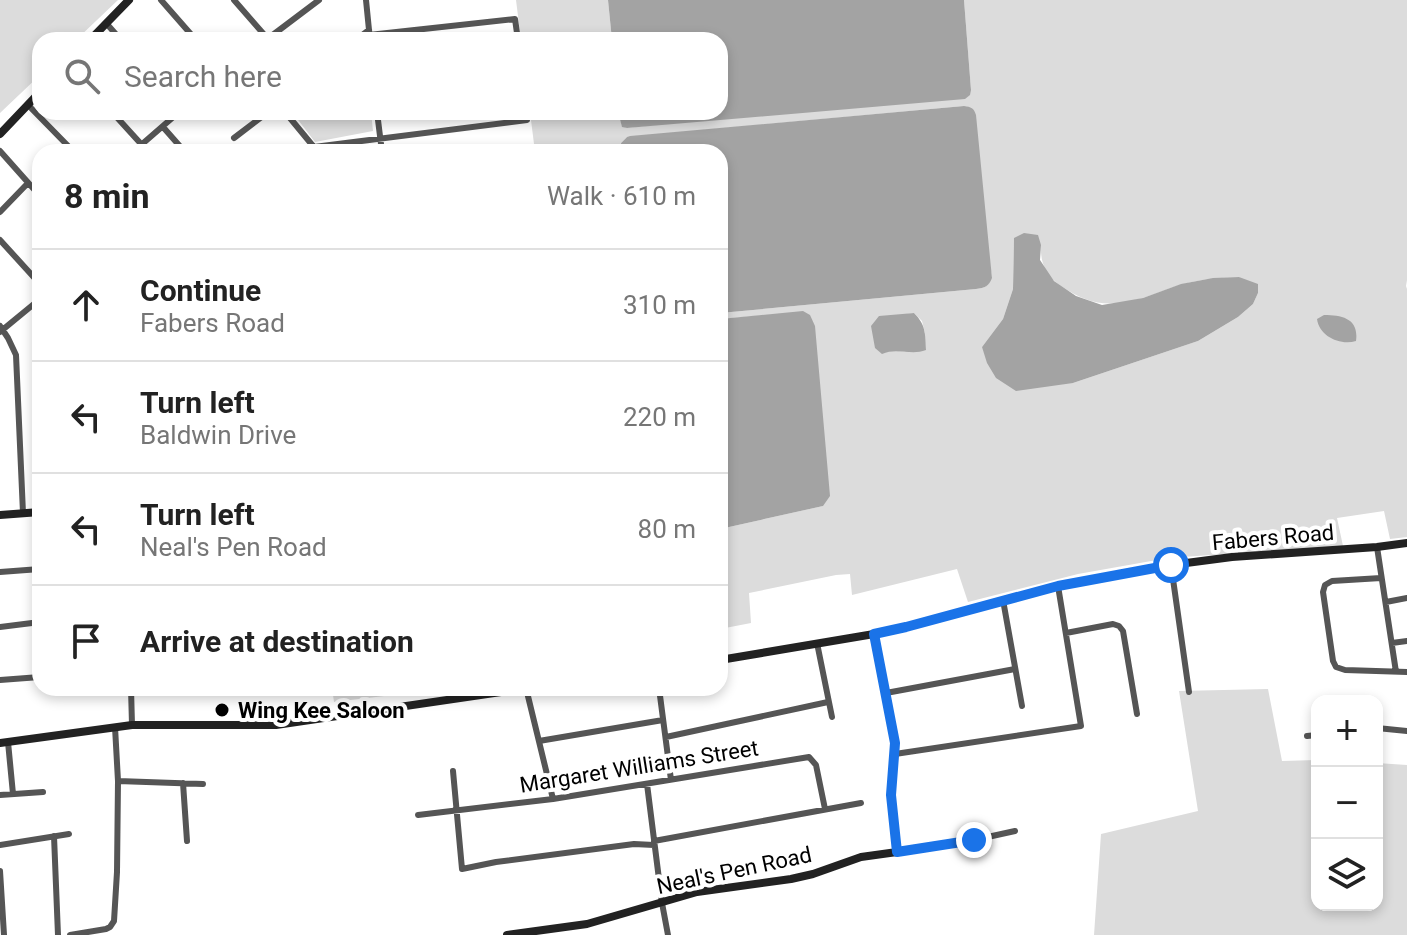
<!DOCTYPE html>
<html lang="en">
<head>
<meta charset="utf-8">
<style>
	:root { --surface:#fff; --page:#f2f2f2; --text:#222; --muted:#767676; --line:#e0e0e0 }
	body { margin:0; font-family:Roboto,sans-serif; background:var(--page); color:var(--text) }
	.controls { position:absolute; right:24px; bottom:24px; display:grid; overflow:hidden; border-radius:16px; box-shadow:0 4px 12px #0003 }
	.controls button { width:72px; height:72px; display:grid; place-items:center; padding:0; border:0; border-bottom:2px solid var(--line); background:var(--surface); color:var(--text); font:40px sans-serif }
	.stop { position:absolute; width:24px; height:24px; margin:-18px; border:6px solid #1a73e8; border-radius:50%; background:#fff }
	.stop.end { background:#1a73e8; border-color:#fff; box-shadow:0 2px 8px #0008 }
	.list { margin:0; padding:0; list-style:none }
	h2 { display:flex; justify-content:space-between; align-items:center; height:104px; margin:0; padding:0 32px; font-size:34px }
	h2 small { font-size:26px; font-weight:400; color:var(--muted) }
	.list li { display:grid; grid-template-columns:52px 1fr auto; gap:24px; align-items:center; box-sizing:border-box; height:112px; padding:0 32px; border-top:2px solid var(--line) }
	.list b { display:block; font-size:30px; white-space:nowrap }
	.list p { margin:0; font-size:26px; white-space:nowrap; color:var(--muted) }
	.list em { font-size:26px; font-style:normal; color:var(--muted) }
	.icon { flex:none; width:44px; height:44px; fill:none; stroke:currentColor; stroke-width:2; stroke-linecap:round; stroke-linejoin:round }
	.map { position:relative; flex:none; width:1407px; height:935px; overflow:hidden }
	.search { position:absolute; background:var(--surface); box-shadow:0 4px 12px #0003; left:32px; top:32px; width:696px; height:88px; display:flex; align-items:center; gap:20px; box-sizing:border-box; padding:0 28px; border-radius:24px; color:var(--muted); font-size:30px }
	.panel { position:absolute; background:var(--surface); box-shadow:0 4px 12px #0003; left:32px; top:144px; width:696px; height:552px; border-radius:24px }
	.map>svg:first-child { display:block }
</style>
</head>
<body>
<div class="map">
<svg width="1407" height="935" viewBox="0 0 1407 935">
	<rect width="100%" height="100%" fill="#fff"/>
	<path fill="#dcdcdc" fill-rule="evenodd" d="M0,0H118L76,40H40V75L0,113Z
		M516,0H608L612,40H521Z
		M964,0H1407V280L1406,286L1407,289V537L1390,539L1384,511L1337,518L1343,546L1168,558L1078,574L968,602L957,569L852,595L850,574L836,575L749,593L751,623L720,629V529L823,506L803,312L720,319V313L976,289C985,288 989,286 992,277L964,106L627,137L621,143L622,152H535L530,112H618L622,126L627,128L971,90ZM1014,238L1041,245C1040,263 1046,276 1061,286C1091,306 1109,307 1143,298C1157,294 1170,287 1184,284C1202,279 1220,278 1239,277L1258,293L1253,304L1238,317L1198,341L1073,383L982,347L1003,319L1013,289ZM914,313L922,321L925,333L905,352L891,350L900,315Z
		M292,112H371L373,131L315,142Z
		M332,688H426V691L334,702Z
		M1268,689L1282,761L1317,760V905H1377V763L1407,765V935H1094L1101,834L1198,811L1179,691Z"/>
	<path fill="#a3a3a3" d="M608,0H964L971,90L970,95L965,99L627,128L622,127L618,112H720V40H612Z
		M964,106C971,107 974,108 976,115L992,278C989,286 985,288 976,289L720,313V152H622L621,143L627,137L630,136Z
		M1024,233L1038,235L1041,245L1040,260L1054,281L1076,296L1102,305L1143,298L1181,284L1213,278L1239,277L1258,284V293L1253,304L1238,317L1198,341L1073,383L1016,391L996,378L987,363L982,347L1003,319L1013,289L1014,238Z
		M803,311L810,315L815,326L830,496L823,506L720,529V319Z
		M914,313C926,325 925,333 926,350C911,356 897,347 882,354L875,348L871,326L879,316Z
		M1324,315C1343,315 1359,319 1356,341C1340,346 1319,336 1317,319Z"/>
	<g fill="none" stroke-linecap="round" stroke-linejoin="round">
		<path stroke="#555" stroke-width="6" d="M161,0L196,40
			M234,0L268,39
			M366,0L370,40
			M106,23L121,40
			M369,35L515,19L518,40
			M266,40L319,0
			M356,40L369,30
			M28,105L74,152
			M112,112L142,145
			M285,112L318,152
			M377,112L382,152
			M163,127L185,152
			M234,138L268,112
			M0,151L40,196
			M133,152L179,112
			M307,152L314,147L527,120
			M0,212L28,183
			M0,240L40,284
			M0,326L8,338L16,355L23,513
			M0,332L40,299
			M1377,547L1396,672
			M1171,565L1189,692
			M0,572L40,569
			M1381,578L1332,581L1325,585L1323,592L1333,661L1336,667L1345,670L1407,672
			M1003,600L1022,706
			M1386,602L1407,598
			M0,627L40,622
			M1066,633L1113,624L1119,626L1123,631L1137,714
			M817,643L832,717
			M1392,643L1407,641
			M0,680L40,677
			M131,688L132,725
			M526,688L553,799
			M659,688L671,780
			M886,693L1015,669
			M1377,728L1407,731
			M1307,736L1317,735
			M666,737L828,702
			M539,741L663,720
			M8,742L13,794
			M895,754L1081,726L1058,586
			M453,771L462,869L496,862L634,844L654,845
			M118,781L203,784
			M183,783L187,841
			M647,784L662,903L668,935
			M0,795L43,792
			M418,815L553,799L809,757L816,765L825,809
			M54,836L58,935
			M654,841L861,803
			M0,845L69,834
			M897,852L974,840L1015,831
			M0,871L4,935
			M70,935L106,929L110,927L114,921L117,872L118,781L115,727"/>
		<path stroke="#222" stroke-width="8" d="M90,40L129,0
			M0,134L40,92
			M0,515L40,512
			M720,660L874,634L906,627L1058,586L1171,565L1232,557L1377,547L1407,543
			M0,743L132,725H276L529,688
			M507,935L587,924L697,892L791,879L813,874L861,857L897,852L891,795L895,743L874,634"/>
	</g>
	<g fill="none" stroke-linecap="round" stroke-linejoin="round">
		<path stroke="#1a73e8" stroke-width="10" d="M974,840L897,852L891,795L895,743L874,634L906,627L1058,586L1171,565"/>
	</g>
	<circle fill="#000" stroke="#fff" stroke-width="3" cx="222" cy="710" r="8"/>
	<g text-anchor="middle" stroke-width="8" stroke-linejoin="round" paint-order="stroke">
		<g font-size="22" fill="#000" stroke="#fff">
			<text transform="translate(1273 537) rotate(-5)" y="8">Fabers Road</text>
			<text transform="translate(639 766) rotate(-9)" y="8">Margaret Williams Street</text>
			<text transform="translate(734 870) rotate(-12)" y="8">Neal's Pen Road</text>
		</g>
		<g font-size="22" font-weight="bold" fill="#000" stroke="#fff" text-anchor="start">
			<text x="238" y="718">Wing Kee Saloon</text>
		</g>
	</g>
</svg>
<div class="controls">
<button>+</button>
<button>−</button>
<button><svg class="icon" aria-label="layers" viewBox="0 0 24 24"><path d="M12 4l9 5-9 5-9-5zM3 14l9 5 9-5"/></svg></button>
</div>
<div class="stop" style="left:1171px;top:565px"></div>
<div class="stop end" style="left:974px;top:840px"></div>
<div class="search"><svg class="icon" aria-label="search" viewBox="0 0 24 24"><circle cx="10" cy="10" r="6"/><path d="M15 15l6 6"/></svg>Search here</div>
<section class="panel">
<h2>8 min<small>Walk · 610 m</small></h2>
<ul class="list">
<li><svg class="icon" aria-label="ahead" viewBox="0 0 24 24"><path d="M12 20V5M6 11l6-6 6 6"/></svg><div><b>Continue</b><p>Fabers Road</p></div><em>310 m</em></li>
<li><svg class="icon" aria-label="left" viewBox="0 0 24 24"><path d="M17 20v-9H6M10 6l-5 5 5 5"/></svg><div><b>Turn left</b><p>Baldwin Drive</p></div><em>220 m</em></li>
<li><svg class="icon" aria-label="left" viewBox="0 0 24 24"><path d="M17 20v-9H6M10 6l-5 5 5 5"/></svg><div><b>Turn left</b><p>Neal's Pen Road</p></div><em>80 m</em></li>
<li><svg class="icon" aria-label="arrive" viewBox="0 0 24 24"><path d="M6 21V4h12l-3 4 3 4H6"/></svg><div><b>Arrive at destination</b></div></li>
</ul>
</section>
</div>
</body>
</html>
